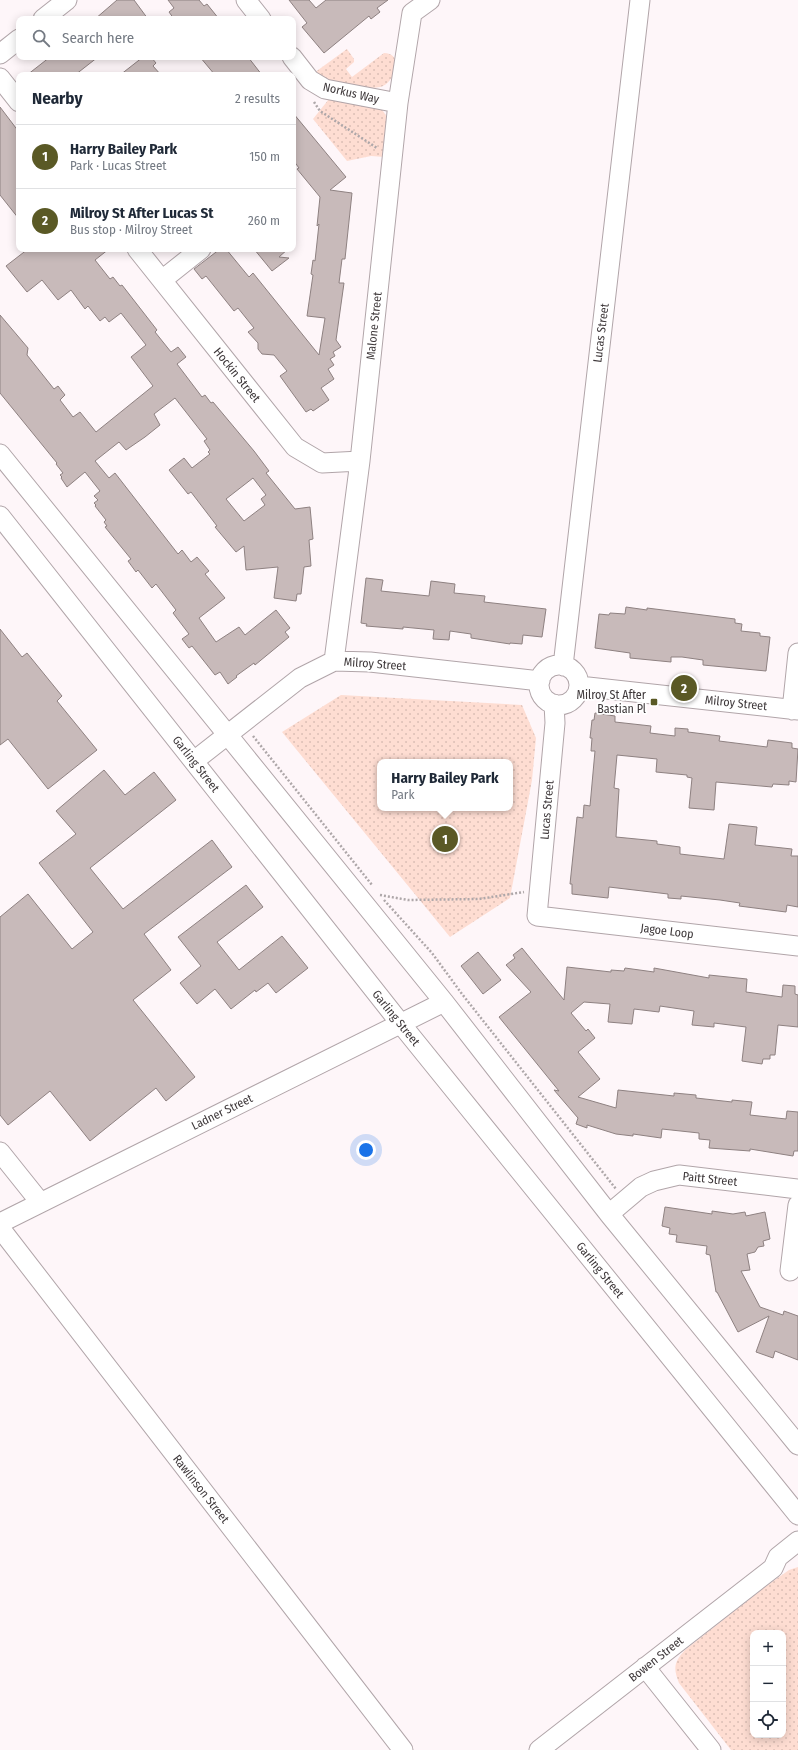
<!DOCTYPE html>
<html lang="en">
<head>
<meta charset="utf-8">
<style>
	:root { --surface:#fff; --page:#f2f2f3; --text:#1f2937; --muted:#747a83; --line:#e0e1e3; --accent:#5a5925 }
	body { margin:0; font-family:"Fira Sans Condensed",sans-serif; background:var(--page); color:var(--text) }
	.controls { position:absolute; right:12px; bottom:12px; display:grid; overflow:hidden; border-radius:8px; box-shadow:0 2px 10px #0003 }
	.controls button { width:36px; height:36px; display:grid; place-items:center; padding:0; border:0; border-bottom:1px solid var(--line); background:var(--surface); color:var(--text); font:20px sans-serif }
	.you { position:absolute; left:366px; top:1150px; width:14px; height:14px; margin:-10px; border:3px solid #fff; border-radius:50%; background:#1a73e8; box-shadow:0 0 0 6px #1a73e833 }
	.badge { display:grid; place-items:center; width:26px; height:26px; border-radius:50%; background:var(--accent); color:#fff; font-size:13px; font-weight:700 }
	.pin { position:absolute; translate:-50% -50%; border:2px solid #fff; box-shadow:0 1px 4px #0006 }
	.popup { position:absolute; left:377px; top:759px; width:136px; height:52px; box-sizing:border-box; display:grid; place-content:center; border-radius:8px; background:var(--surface); filter:drop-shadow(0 1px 3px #0005); font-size:13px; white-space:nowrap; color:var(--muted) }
	.popup b { font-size:15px; color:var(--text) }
	.popup::after { content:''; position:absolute; left:50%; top:100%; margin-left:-8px; border:8px solid transparent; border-top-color:var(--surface) }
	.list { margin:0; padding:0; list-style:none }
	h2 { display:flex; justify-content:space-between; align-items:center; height:52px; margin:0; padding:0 16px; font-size:17px }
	h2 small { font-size:13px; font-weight:400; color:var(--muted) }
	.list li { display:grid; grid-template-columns:26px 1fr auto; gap:12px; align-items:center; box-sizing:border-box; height:64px; padding:0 16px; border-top:1px solid var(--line) }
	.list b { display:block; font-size:15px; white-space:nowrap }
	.list p { margin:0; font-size:13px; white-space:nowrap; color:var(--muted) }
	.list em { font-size:13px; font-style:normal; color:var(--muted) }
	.icon { flex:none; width:22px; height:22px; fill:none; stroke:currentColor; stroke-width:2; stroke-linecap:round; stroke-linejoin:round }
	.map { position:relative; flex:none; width:798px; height:1750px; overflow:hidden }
	.search { position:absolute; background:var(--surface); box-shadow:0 2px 10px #0003; left:16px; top:16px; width:280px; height:44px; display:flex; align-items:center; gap:10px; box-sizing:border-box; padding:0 14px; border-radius:8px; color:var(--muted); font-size:15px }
	.panel { position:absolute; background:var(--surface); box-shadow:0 2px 10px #0003; left:16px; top:72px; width:280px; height:180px; border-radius:8px }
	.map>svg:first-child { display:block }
</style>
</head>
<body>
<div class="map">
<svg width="798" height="1750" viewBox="0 0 798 1750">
	<defs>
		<pattern id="grass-dots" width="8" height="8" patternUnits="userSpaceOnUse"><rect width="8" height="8" fill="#feddd2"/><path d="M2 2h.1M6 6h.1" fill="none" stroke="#dbbeb5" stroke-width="1.8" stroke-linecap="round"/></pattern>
	</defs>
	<rect width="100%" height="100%" fill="#fef6f9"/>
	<path fill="url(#grass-dots)" fill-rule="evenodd" d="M347,49L354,59V62L346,69L352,77L384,53C404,53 395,81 383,86C374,90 342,87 333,84C327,81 320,77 314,73Z
		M329,99L381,108L387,117L385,157L371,156L347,161L313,119Z
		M341,695L522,705L536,738L532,780L510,898L450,937L282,732ZM380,762H510V808H380Z
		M798,1567V1750H731L679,1683C673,1668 674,1662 685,1650L765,1587L789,1570ZM753,1633H783V1735H753Z"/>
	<path fill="#c8baba" stroke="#8e8181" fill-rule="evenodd" d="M117,0H134L148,19H95Z
		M168,0H199L204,6L207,4L219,19H174L169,12L174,8Z
		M289,0H309L316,8L326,0H388L377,8L380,12L371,19L369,16L324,53L302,27L307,23Z
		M50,57H98L75,75H27Z
		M143,57H151L156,63L153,66L161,75H120Z
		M200,57H248L262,75H215Z
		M0,107L19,132V219L0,195Z
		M293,113L346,177L330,190L352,193L345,259H342L339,283H344L336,340L341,347L333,352L335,356L330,359L334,365L328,369L334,379L321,388L329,400L313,411L311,409L306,412L280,376L287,371L274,355L262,354L258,349V343L248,332L254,328L238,308L234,311L206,276L202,279L194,269L220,249H226L249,277L253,273L319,355L325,318L307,316L313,275L311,274L313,260L315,261L319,224L317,226L320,197L297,169L299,168L293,160Z
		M28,249H109L95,260L110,279L113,277L120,286L122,285L157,330L155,332L171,352L178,347L186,357L177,364L202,397L205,395L211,403L213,402L254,451L269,471L266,473L295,509L310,507L313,539L309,540L311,566L304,567L301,594H297L296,601L274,598L278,567L246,570L244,546L236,552L215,527L217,526L191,492L188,494L169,470L184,458L192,468L210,454L208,452L210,450L204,441L207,439L175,398L154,414L160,425L145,437L126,450L119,442L95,461L109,478L115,473L178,554L182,550L191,562L197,557L209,571L205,574L225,598L199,618L216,642L239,627L245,635L276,610L290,628L285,632L289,637L255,665L254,663L236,676L237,677L228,684L220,672L215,675L192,646L189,648L182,639L189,634L173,613L176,610L156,584L152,588L138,570L136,572L128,561L131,559L105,527L107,526L104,522L106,520L95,506L96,505L94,503L98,500L94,496L100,491L85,472L67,487L61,478L62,477L60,475L63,473L56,464L57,463L0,393V315L28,348L27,355L54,389L58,386L65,395L60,400L73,417L80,412L96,432L153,386L131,357L146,345L121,313L109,322L105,317L100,321L88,306L85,309L71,290L58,300L42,280L27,292L6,266ZM253,478L266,495L261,499L265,505L244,521L226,499Z
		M254,249H288L279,257L289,258L272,271Z
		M366,578L383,580L381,591L429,596L431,581L455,584L454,593L485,596L484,602L546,609L542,637L523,635L522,644L510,643V644L471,638V634L450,631L449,640L433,639L434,630L403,627V629L366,626L367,624L361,623Z
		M626,607L647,610V608L735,619V623L742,624L741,631L760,633V636L770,637L766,671L703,665V660L682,657H671V662L630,658V653L595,648L599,614L609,615L610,613L625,614Z
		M0,629L22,657L27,653L62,696L57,701L97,750L48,789L8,739L0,745Z
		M595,713L615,716V722L651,726L650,733L675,736V728L688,729V732L720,736L719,741L767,747L768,740L792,743V748L798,749L796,782L789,781V785L773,784L772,787L716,782L714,810L689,808L692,778L687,777V775L656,772L657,759L617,755L614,788L619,789L616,837L657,841V844L680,847V854L724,859L729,824L757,827L755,845L792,849L791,856H798V907L787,905L786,912L739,906L740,903L720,900L681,896V899L668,898V894L609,887L608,898L572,894V884H570L577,817L583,818L584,805L590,806L595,751H591L592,738H590L592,720H594Z
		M104,770L125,795L154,772L176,800L90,868L123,909L212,840L232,867L144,934L171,970L133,1000L195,1077L166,1101L156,1088L90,1141L50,1091L8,1125L0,1115V917L28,894L72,949L93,932L39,863L76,834L56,811Z
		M246,885L263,907L217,942L239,970L282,936L308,968L276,993L268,983L256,992L255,990L231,1009L215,989L197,1004L180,983L201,966L178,937Z
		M522,948L564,1000L567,967L611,972V970L624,971L625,968L654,972V968L709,978V975L747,979L746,992L782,997L783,985L795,986V994L798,995V1027L778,1025L775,1055H770V1059H763L762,1064L742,1061L746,1027L714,1023V1027L692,1025L694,1011L660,1006L659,1012L634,1009L632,1024L608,1022L610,1004L584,1002L571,1013L586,1031L588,1029L595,1038L578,1052L600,1079L578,1097L616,1108L618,1090L674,1096V1093L696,1095V1098L732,1102V1100L752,1102L750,1115L786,1119L787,1111L798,1112V1151H794L793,1156L750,1149V1151L709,1148L710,1140L699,1139V1133L662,1129L661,1138L633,1134V1136L616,1134L587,1125V1128L576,1124L578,1118L554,1090L559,1091L499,1017L531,992L506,965L515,958L513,955Z
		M478,952L501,980L483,994L461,966Z
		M665,1207L712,1214V1211L733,1214L745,1212L746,1216L765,1212L770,1239L763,1241L764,1246L758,1247L755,1252L747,1254L750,1270L741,1271L760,1307L783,1315L784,1311L798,1316V1360L775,1351L773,1358L756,1352L769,1316L738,1332L717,1292H716L710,1255L706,1254L707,1246L676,1242L677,1235L669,1234L670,1228L662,1226Z"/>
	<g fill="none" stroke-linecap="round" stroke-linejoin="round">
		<g stroke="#b1a5a9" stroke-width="21">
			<path id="minor" d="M246,0L261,19
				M43,19L67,0
				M0,54L19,39
				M292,57L310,80L325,89L398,103
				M0,78L19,102
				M137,249L295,447L322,463L360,461
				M162,280L201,249
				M0,454L444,1002L609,1214L798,1445
				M0,516L401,1024L798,1515
				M334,661L360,461L398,103L412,13L430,0
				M539 685a20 20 0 1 1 40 0a20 20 0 1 1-40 0Z
				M563,666L640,0
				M579,686L798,710
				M554,704L555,723L537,916L798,946
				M792,710L798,653
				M194,761L300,678L334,661L370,662L540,681
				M0,1152L40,1202
				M609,1214L641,1187L654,1181L679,1175L798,1189
				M0,1223L444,1002
				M0,1228L403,1750
				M790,1271L798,1205
				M645,1667L711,1750
				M539,1750L773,1568L778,1557L798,1541"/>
		</g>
		<path stroke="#aea7a9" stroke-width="2.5" stroke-dasharray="2 2" stroke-linecap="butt" d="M314,102L320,111L377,148
			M253,736L372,885
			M380,895L408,900L479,899L524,892
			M384,900L432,953L462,994L616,1189"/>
		<use href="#minor" stroke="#fff" stroke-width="19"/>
	</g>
	<rect fill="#5a5925" stroke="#fff" stroke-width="1.5" x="650" y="698" width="8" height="8" rx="2"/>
	<g text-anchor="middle" stroke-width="3.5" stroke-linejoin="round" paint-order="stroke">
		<g font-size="12" fill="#3e383a" stroke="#fff">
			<text transform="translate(351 93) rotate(13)" y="4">Norkus Way</text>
			<text transform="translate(374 326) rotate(-84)" y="4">Malone Street</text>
			<text transform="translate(601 333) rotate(-83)" y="4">Lucas Street</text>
			<text transform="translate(237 375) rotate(51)" y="4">Hockin Street</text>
			<text transform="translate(375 664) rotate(4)" y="4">Milroy Street</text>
			<text transform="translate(736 703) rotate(6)" y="4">Milroy Street</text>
			<text transform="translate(196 764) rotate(52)" y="4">Garling Street</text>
			<text transform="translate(547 810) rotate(-85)" y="4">Lucas Street</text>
			<text transform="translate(667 931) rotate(7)" y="4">Jagoe Loop</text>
			<text transform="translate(396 1018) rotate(51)" y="4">Garling Street</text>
			<text transform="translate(222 1112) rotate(-26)" y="4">Ladner Street</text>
			<text transform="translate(710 1179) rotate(6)" y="4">Paitt Street</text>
			<text transform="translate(600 1270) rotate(51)" y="4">Garling Street</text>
			<text transform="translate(201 1489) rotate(52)" y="4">Rawlinson Street</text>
			<text transform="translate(656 1659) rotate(-38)" y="4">Bowen Street</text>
		</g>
		<g font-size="12" fill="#3e383a" stroke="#fff" text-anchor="end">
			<text x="646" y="699">Milroy St After<tspan x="646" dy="14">Bastian Pl</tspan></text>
		</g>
	</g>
</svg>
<div class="controls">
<button>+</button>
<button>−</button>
<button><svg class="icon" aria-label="locate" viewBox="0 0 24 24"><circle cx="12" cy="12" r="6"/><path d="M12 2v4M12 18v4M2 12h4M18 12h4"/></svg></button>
</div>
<div class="you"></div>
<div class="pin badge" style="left:445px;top:839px">1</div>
<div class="popup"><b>Harry Bailey Park</b>Park</div>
<div class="pin badge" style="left:684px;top:688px">2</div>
<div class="search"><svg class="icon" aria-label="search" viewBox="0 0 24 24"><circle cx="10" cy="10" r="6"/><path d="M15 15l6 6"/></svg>Search here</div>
<section class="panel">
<h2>Nearby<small>2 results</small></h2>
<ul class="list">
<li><span class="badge">1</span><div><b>Harry Bailey Park</b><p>Park · Lucas Street</p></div><em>150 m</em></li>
<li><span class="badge">2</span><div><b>Milroy St After Lucas St</b><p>Bus stop · Milroy Street</p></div><em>260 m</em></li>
</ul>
</section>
</div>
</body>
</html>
